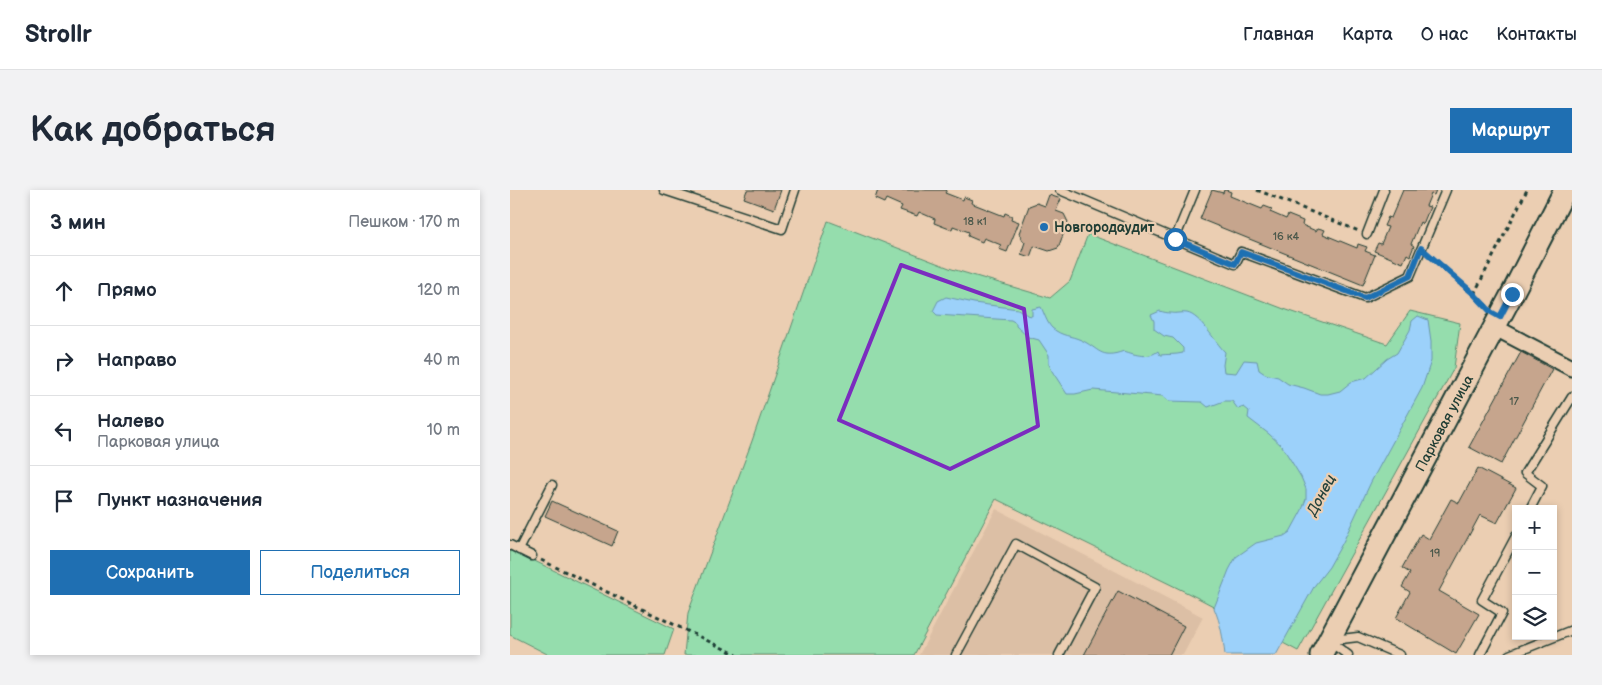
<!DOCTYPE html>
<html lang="ru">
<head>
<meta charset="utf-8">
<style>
	:root { --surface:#fff; --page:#f2f2f3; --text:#1f2937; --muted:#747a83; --line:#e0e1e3; --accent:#1f6fb2 }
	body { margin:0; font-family:"Balsamiq Sans",sans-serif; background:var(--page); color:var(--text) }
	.controls { position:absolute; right:15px; bottom:15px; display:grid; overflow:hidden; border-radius:0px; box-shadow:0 2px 8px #0003 }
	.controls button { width:45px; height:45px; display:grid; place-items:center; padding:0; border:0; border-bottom:1px solid var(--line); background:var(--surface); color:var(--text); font:25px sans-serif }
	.stop { position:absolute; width:15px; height:15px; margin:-11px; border:4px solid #1f6fb2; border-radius:50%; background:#fff }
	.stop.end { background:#1f6fb2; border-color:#fff; box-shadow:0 1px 5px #0008 }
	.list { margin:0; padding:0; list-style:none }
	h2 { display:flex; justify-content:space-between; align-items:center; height:65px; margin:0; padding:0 20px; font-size:21px }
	h2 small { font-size:16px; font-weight:400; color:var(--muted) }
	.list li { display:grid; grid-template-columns:32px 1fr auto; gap:15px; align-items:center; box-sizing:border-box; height:70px; padding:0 20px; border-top:1px solid var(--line) }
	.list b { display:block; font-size:19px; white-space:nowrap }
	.list p { margin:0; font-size:16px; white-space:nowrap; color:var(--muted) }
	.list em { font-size:16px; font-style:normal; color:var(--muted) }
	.actions { display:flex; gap:10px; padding:15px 20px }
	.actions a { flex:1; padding:11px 0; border:1px solid var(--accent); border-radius:0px; text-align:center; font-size:18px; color:var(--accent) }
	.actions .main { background:var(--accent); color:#fff }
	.icon { flex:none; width:28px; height:28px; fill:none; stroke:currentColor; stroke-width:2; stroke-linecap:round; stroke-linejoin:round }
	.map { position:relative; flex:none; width:1062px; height:465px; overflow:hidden; border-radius:0px }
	header { display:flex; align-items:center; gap:30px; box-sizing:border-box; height:70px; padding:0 25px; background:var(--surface); border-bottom:1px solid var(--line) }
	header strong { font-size:24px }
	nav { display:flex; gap:28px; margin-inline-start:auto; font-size:18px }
	.intro { display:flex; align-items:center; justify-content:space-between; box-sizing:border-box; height:120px; padding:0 30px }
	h1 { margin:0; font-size:35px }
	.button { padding:12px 22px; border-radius:0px; background:var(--accent); color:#fff; font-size:18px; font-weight:700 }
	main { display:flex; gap:30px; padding:0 30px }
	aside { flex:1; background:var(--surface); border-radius:0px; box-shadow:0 2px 8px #0003 }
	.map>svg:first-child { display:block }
</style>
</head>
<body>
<header>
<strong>Strollr</strong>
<nav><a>Главная</a><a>Карта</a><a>О нас</a><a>Контакты</a></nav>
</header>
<div class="intro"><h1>Как добраться</h1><a class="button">Маршрут</a></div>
<main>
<aside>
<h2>3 мин<small>Пешком · 170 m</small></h2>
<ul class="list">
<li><svg class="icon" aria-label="ahead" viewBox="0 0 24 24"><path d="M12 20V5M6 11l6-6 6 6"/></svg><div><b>Прямо</b></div><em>120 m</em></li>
<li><svg class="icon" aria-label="right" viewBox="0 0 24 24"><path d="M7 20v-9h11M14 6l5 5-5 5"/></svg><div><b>Направо</b></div><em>40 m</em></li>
<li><svg class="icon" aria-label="left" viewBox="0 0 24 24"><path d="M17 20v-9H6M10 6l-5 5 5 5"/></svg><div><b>Налево</b><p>Парковая улица</p></div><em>10 m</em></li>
<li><svg class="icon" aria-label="arrive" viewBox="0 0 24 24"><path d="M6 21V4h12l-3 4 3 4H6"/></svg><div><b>Пункт назначения</b></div></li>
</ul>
<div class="actions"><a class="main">Сохранить</a><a>Поделиться</a></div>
</aside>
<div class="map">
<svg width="1062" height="465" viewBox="0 0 1062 465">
	<rect width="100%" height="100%" fill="#ebceb2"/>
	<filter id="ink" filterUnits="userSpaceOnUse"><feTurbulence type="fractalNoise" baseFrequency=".02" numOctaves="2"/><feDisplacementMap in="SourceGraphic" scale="10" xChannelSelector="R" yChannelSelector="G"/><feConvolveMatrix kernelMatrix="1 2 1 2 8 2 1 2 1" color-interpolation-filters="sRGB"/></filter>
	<g filter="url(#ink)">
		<path fill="#dcbfa5" d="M486,319L693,427L673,465H409Z"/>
		<path fill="#95ddad" stroke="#5a8d70" d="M318,31L442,79L540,108L560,91L578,44L774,119L877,154L900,121L950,133L944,178L788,461L690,409L486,309L404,465H174L178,423L242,251Z
			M0,359L164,439L155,465H39L0,445Z"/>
		<path fill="#9cd1fa" stroke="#6a96ab" d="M436,107L464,113L508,119L517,125L522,126V119L531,117C534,123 537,133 542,138C553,147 560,145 571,150C589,158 590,170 614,161C626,165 638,169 648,161L650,165C658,164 665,165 673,163V158L663,148L654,146L644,139V131L641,125L650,121C653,122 657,123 661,123C666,124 672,122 677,123C691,126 704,151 715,162L713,175L714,182L726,183L734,170L747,171L749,180L755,184L768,187L778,194L794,198L810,204H818L830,201L841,192L856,188L877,169L887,163L900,140L902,131L908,126L918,130L921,151V171L912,198L861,292L833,352L819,377L805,395L766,465H715C713,448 711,434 704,418L719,380L726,367L746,353L774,346L780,342L792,320L796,309V299L791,287L772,256L759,244L738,228L739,221L734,217L728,219L722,211H714L698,217L692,212L659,211L653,206L583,200L565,204H557L542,181L539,174V165L529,150L518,147L506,136V133L501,130L427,125L423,121L428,111Z"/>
		<path fill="#c6a58d" stroke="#1f3d34" d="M237,0H271L264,19L234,8Z
			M368,0H437L435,3L453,10L454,7L462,10L461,13L494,26L495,23L502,26L501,29L509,32L497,62L489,59L491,55L474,48L472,52L458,46L459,42L443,36L442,40L424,33L425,29L409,22L407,26L390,20L392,16L376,9L374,13L365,9Z
			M702,0L713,3L714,0H716L721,2L720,6L752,19L754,16L762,19L760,22L776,29L778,25L793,31L792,35L806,41L808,38L815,40L813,44L847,58L848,54L857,57L855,61L865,65L853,95L690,29Z
			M893,0H926L924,5L921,4L916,16L920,17L913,34L910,32L901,54L904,56L900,66L897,64L893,73L864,61L868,53L871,54L878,37L874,36L878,27L881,28Z
			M539,5L551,9L546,21L554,24L558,32L548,58L539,61L524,56L520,67L511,64L515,52L513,51L509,43L519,16L527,13L535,16Z
			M1011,162L1042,179L991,274L959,257Z
			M968,278L1006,298L987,333L970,325L929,401L969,424L946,464L886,428L900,402L892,397L900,383L892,378L911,344L919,349L941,309L949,313Z
			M42,311L108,341L102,356L35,326Z
			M608,401L674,436L659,465H574Z"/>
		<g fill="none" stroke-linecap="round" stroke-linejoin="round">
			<g stroke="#1f3d34" stroke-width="11">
				<path id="lane" d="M154,0L272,39L285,0
					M550,0L725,74L731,62L855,108L900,86L936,0
					M857,44L874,0
					M665,49L685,0
					M1020,319L1032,296L1015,283L1062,207
					M0,355L22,366
					M9,360L42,295
					M823,450L848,447L890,465
					M820,452L838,465
					M446,465L506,354L585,397L549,465
					M970,465L992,423L972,410L1006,346
					M999,465L1062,440"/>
			</g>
			<g stroke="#1f3d34" stroke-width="19">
				<path id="street" d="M984,137L1062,178"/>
			</g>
			<g stroke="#1f3d34" stroke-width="25">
				<path id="secondary" d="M811,465L1002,104L1055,0"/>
			</g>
			<path stroke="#1f3d34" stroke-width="3" stroke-dasharray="4 4" stroke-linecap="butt" d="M747,0L849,41
				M920,66L964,104L977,117
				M964,104L1017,0
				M31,370L227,465"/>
			<use href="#lane" stroke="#ebceb2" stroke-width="8"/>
			<use href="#street" stroke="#ebceb2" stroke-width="15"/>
			<use href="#secondary" stroke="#ebceb2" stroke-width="21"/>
		</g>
	</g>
	<g fill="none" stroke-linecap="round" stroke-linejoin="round" filter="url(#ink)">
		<path stroke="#1f6fb2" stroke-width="6" d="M665,49L725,74L731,62L855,108L900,86L911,58L964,104L981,122L990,127L1002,104"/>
	</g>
	<path fill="none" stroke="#7b2cbf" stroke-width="4" stroke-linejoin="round" d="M391,75L514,119L528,236L440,279L329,230Z"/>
	<circle fill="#1f6fb2" stroke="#ebceb2" stroke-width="2" cx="534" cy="37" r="5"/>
	<g text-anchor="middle" stroke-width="4.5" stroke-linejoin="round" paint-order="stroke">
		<g font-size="11" fill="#49574a">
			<text x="465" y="35">18 к1</text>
			<text x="776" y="50">16 к4</text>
			<text x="1004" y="215">17</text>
			<text x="925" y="367">19</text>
		</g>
		<g font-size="14" font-weight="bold" fill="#1f3d34" stroke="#ebceb2" text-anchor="start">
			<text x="544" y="42">Новгородаудит</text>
		</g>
		<g font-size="14" fill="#1f3d34" stroke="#ebceb2">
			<text transform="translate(934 233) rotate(-62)" y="5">Парковая улица</text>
		</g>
		<g font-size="15" font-style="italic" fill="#25443e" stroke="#ebceb2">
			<text transform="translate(811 305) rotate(-62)" y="5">Донец</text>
		</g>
	</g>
</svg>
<div class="controls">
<button>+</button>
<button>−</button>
<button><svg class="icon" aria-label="layers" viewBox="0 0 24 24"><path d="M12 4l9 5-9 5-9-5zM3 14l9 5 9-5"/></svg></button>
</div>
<div class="stop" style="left:665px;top:49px"></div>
<div class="stop end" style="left:1002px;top:104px"></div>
</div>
</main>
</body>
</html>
